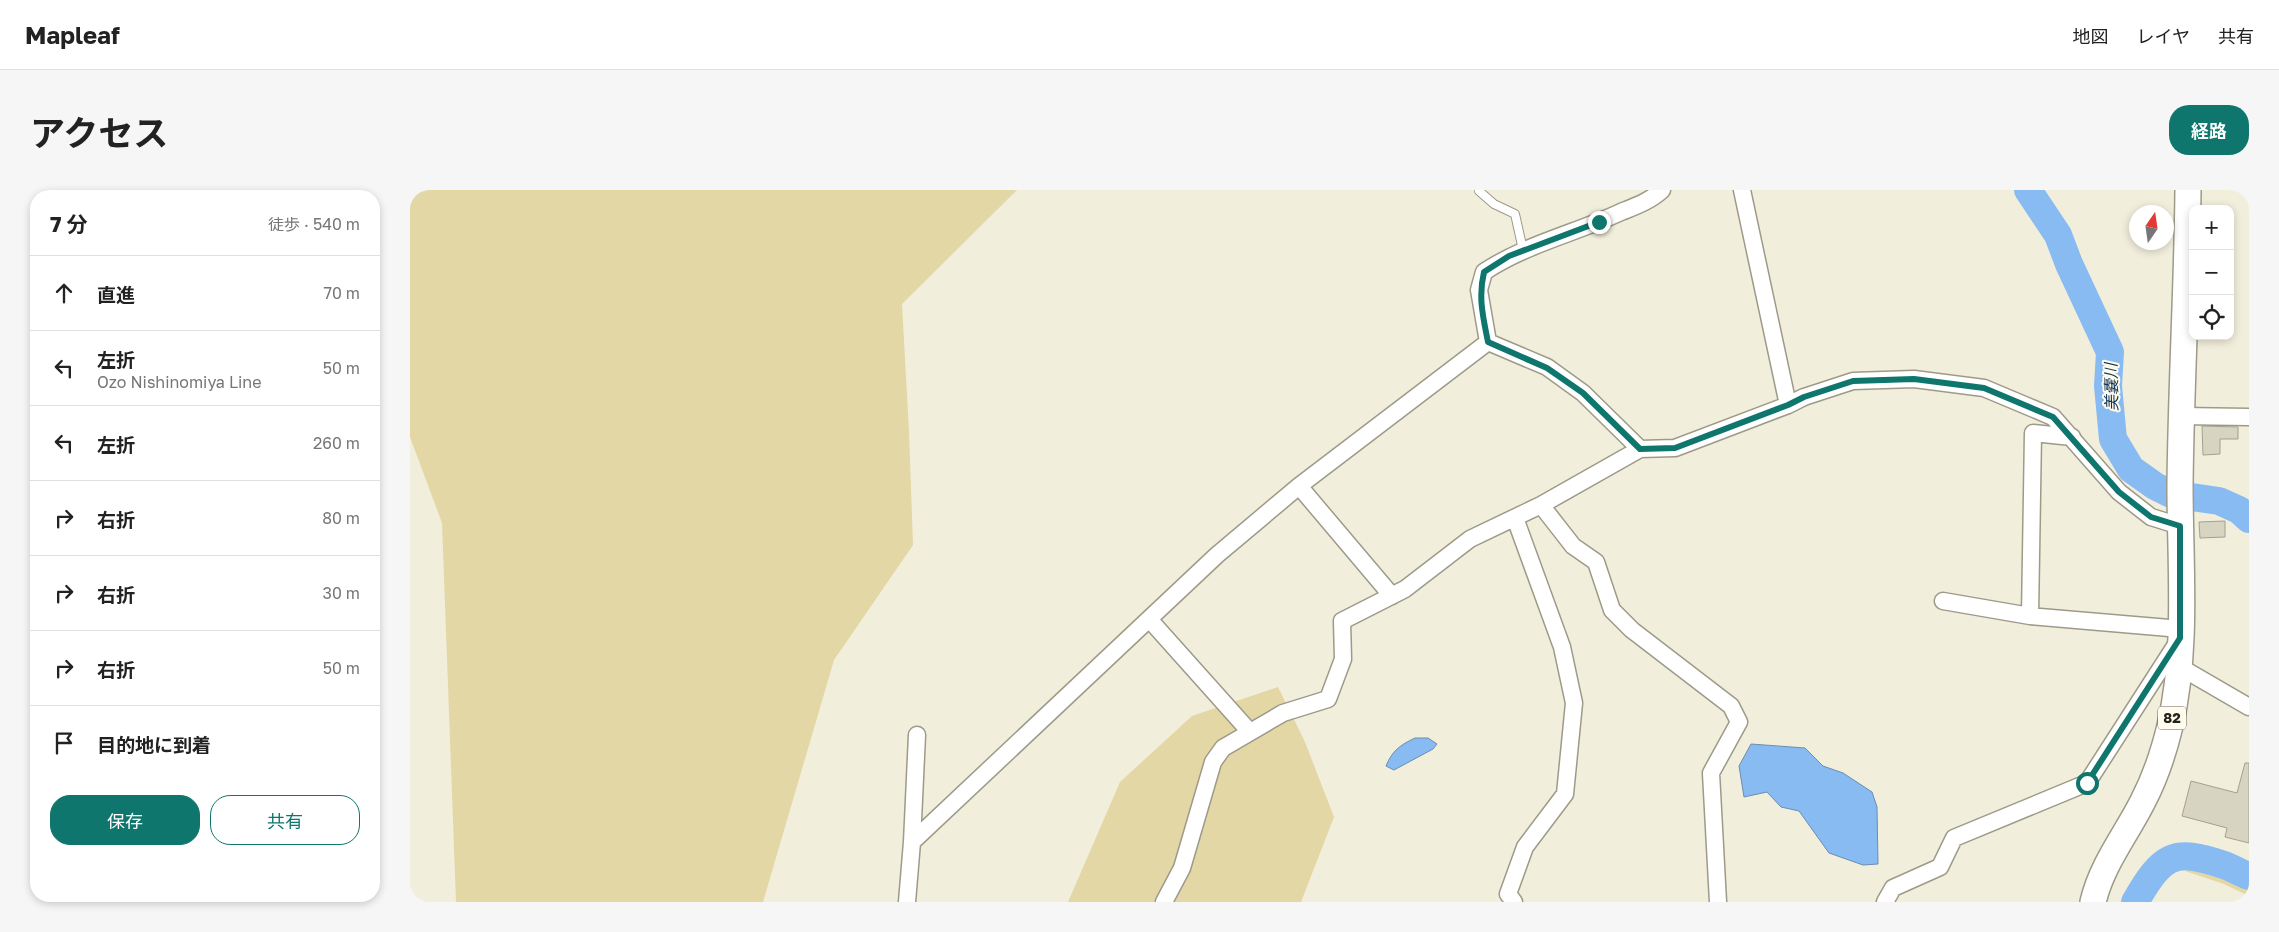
<!DOCTYPE html>
<html lang="ja">
<head>
<meta charset="utf-8">
<style>
	:root { --surface:#fff; --page:#f6f6f6; --text:#222; --muted:#767676; --line:#e0e0e0; --accent:#0f766e }
	body { margin:0; font-family:"Golos Text","Noto Sans JP",sans-serif; background:var(--page); color:var(--text) }
	.controls { position:absolute; right:15px; top:15px; display:grid; overflow:hidden; border-radius:10px; box-shadow:0 2px 8px #0003 }
	.controls button { width:45px; height:45px; display:grid; place-items:center; padding:0; border:0; border-bottom:1px solid var(--line); background:var(--surface); color:var(--text); font:25px sans-serif }
	.compass { position:absolute; left:1719px; top:15px; width:45px; height:45px; border-radius:50%; background:var(--surface); box-shadow:0 2px 8px #0003; rotate:13deg }
	.stop { position:absolute; width:15px; height:15px; margin:-11px; border:4px solid #0f766e; border-radius:50%; background:#fff }
	.stop.end { background:#0f766e; border-color:#fff; box-shadow:0 1px 5px #0008 }
	.list { margin:0; padding:0; list-style:none }
	h2 { display:flex; justify-content:space-between; align-items:center; height:65px; margin:0; padding:0 20px; font-size:21px }
	h2 small { font-size:16px; font-weight:400; color:var(--muted) }
	.list li { display:grid; grid-template-columns:32px 1fr auto; gap:15px; align-items:center; box-sizing:border-box; height:75px; padding:0 20px; border-top:1px solid var(--line) }
	.list b { display:block; font-size:19px; white-space:nowrap }
	.list p { margin:0; font-size:16px; white-space:nowrap; color:var(--muted) }
	.list em { font-size:16px; font-style:normal; color:var(--muted) }
	.actions { display:flex; gap:10px; padding:15px 20px }
	.actions a { flex:1; padding:11px 0; border:1px solid var(--accent); border-radius:20px; text-align:center; font-size:18px; color:var(--accent) }
	.actions .main { background:var(--accent); color:#fff }
	.icon { flex:none; width:28px; height:28px; fill:none; stroke:currentColor; stroke-width:2; stroke-linecap:round; stroke-linejoin:round }
	.map { position:relative; flex:none; width:1839px; height:712px; overflow:hidden; border-radius:20px }
	header { display:flex; align-items:center; gap:30px; box-sizing:border-box; height:70px; padding:0 25px; background:var(--surface); border-bottom:1px solid var(--line) }
	header strong { font-size:24px }
	nav { display:flex; gap:28px; margin-inline-start:auto; font-size:18px }
	.intro { display:flex; align-items:center; justify-content:space-between; box-sizing:border-box; height:120px; padding:0 30px }
	h1 { margin:0; font-size:35px }
	.button { padding:12px 22px; border-radius:20px; background:var(--accent); color:#fff; font-size:18px; font-weight:700 }
	main { display:flex; gap:30px; padding:0 30px }
	aside { flex:1; background:var(--surface); border-radius:20px; box-shadow:0 2px 8px #0003 }
	.map>svg:first-child { display:block }
</style>
</head>
<body>
<header>
<strong>Mapleaf</strong>
<nav><a>地図</a><a>レイヤ</a><a>共有</a></nav>
</header>
<div class="intro"><h1>アクセス</h1><a class="button">経路</a></div>
<main>
<aside>
<h2>7 分<small>徒歩 · 540 m</small></h2>
<ul class="list">
<li><svg class="icon" aria-label="ahead" viewBox="0 0 24 24"><path d="M12 20V5M6 11l6-6 6 6"/></svg><div><b>直進</b></div><em>70 m</em></li>
<li><svg class="icon" aria-label="left" viewBox="0 0 24 24"><path d="M17 20v-9H6M10 6l-5 5 5 5"/></svg><div><b>左折</b><p>Ozo Nishinomiya Line</p></div><em>50 m</em></li>
<li><svg class="icon" aria-label="left" viewBox="0 0 24 24"><path d="M17 20v-9H6M10 6l-5 5 5 5"/></svg><div><b>左折</b></div><em>260 m</em></li>
<li><svg class="icon" aria-label="right" viewBox="0 0 24 24"><path d="M7 20v-9h11M14 6l5 5-5 5"/></svg><div><b>右折</b></div><em>80 m</em></li>
<li><svg class="icon" aria-label="right" viewBox="0 0 24 24"><path d="M7 20v-9h11M14 6l5 5-5 5"/></svg><div><b>右折</b></div><em>30 m</em></li>
<li><svg class="icon" aria-label="right" viewBox="0 0 24 24"><path d="M7 20v-9h11M14 6l5 5-5 5"/></svg><div><b>右折</b></div><em>50 m</em></li>
<li><svg class="icon" aria-label="arrive" viewBox="0 0 24 24"><path d="M6 21V4h12l-3 4 3 4H6"/></svg><div><b>目的地に到着</b></div></li>
</ul>
<div class="actions"><a class="main">保存</a><a>共有</a></div>
</aside>
<div class="map">
<svg width="1839" height="712" viewBox="0 0 1839 712">
	<rect width="100%" height="100%" fill="#f2eedc"/>
	<path fill="#e2d7a5" d="M0,0H607L492,114L499,242L503,355L424,470L353,712H46L32,333L0,247Z
		M868,497L895,552L924,627L891,712H658L710,592L782,526Z
		M1778,671L1803,677L1826,688L1839,691V706L1814,694L1775,681Z"/>
	<path fill="#88bbf2" stroke="#6a8db2" d="M1005,548H1018L1027,554L1023,559L984,580L976,576C982,561 990,555 1005,548Z
		M1341,554L1395,558L1413,576L1433,583L1462,602L1467,617L1468,674L1453,675L1419,663L1389,621L1371,617L1357,602L1334,607L1329,576Z"/>
	<g fill="none" stroke-linecap="round" stroke-linejoin="round">
		<path stroke="#88bbf2" stroke-width="28" d="M1618,0L1648,45L1659,74L1700,162L1698,196L1703,249L1721,279L1745,296L1761,304L1809,311L1829,320L1839,329
			M1725,712C1752,666 1762,657 1814,675C1823,678 1830,683 1839,686"/>
	</g>
	<path fill="#d8d4c2" stroke="#a4a08f" d="M1792,236L1828,237V249H1810V264L1793,265Z
		M1815,331V347L1790,348L1789,332Z
		M1835,573H1839V653L1815,647L1817,638L1772,626L1781,591L1827,603Z"/>
	<g fill="none" stroke-linecap="round" stroke-linejoin="round">
		<g stroke="#9e9a89" stroke-width="10">
			<path id="service" d="M1069,1L1084,14L1105,24L1113,60"/>
		</g>
		<g stroke="#9e9a89" stroke-width="19">
			<path id="minor" d="M1332,0L1378,215
				M1078,152L1069,100L1074,82C1116,54 1166,43 1211,22C1226,16 1240,11 1252,0
				M1771,226L1839,227
				M889,296L982,406
				M1131,315L1163,356L1186,372L1202,420L1222,440L1321,516L1329,532L1301,583L1308,712
				M1533,411L1620,426L1771,439
				M1620,426L1623,243L1662,247
				M739,429L840,542
				M1770,477L1839,517
				M502,652L507,545
				M497,712L502,652L807,365L889,296L1078,152L1137,177L1173,203L1230,259L1265,258L1378,215L1394,207L1443,191L1504,189L1574,198L1643,227L1709,302L1741,327L1770,336
				M754,712L772,678L803,572L813,558L873,523L918,509L933,469L932,431L995,399L1060,349L1131,315L1230,259
				M1104,712L1098,704L1115,657L1155,604L1164,513L1152,457L1105,328
				M1475,712L1483,698L1530,677L1544,648L1677,593L1769,450"/>
		</g>
		<g stroke="#9e9a89" stroke-width="28">
			<path id="primary" d="M1683,712C1692,674 1716,645 1733,611C1745,588 1754,561 1760,536C1778,458 1770,375 1770,295C1771,197 1777,98 1778,0"/>
		</g>
		<use href="#service" stroke="#fff" stroke-width="8"/>
		<use href="#minor" stroke="#fff" stroke-width="16"/>
		<use href="#primary" stroke="#fff" stroke-width="25"/>
	</g>
	<g fill="none" stroke-linecap="round" stroke-linejoin="round">
		<path stroke="#0f766e" stroke-width="6" d="M1189,32L1099,66L1074,82C1068,107 1073,127 1078,152L1137,178L1173,203L1230,259L1265,258L1378,215L1394,207L1443,191L1504,189L1574,198L1643,227L1709,302L1741,327L1770,336V448L1677,593"/>
	</g>
	<g text-anchor="middle" stroke-width="4" stroke-linejoin="round" paint-order="stroke">
		<rect fill="#fffced" stroke="#66635b" stroke-width="1" x="1748" y="516.5" width="28" height="23" rx="4"/>
		<g font-size="14" font-weight="bold" fill="#24221c">
			<text x="1762" y="533">82</text>
		</g>
		<g font-size="16" font-style="italic" fill="#0c3054" stroke="#fffced">
			<text transform="translate(1701 197) rotate(-91)" y="6">美嚢川</text>
		</g>
	</g>
</svg>
<div class="controls">
<button>+</button>
<button>−</button>
<button><svg class="icon" aria-label="locate" viewBox="0 0 24 24"><circle cx="12" cy="12" r="6"/><path d="M12 2v4M12 18v4M2 12h4M18 12h4"/></svg></button>
</div>
<svg class="compass" viewBox="-18 -18 36 36"><path d="M0-13l5 13h-10z" fill="#e53935"/><path d="M0 13l5-13h-10z" fill="#767676"/></svg>
<div class="stop" style="left:1677px;top:593px"></div>
<div class="stop end" style="left:1189px;top:32px"></div>
</div>
</main>
</body>
</html>
